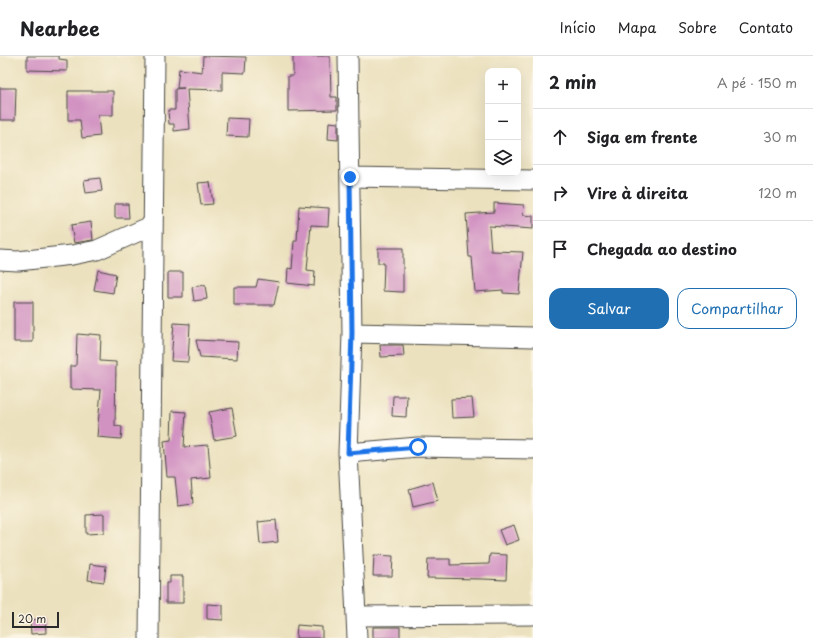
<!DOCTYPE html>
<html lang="pt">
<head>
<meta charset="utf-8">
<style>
	:root { --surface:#fff; --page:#f6f6f6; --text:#202124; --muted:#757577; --line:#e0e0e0; --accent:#1f6fb2 }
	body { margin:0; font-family:"Playpen Sans",sans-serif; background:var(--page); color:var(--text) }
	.controls { position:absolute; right:12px; top:12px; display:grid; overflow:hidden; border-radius:8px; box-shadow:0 4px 16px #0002 }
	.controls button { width:36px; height:36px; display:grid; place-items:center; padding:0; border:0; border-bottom:1px solid var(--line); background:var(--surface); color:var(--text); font:20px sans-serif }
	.scale { position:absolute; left:12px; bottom:10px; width:47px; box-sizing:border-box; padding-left:4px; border:2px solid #2b2b2b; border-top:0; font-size:11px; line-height:14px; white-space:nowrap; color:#2b2b2b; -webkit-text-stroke:3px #fcf5e5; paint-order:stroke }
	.stop { position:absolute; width:12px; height:12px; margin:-9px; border:3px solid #1a73e8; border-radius:50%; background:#fff }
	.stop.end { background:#1a73e8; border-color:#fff; box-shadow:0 1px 4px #0008 }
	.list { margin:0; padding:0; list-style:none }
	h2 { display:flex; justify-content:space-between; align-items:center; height:52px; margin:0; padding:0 16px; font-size:17px }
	h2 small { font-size:13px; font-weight:400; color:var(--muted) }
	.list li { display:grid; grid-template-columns:26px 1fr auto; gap:12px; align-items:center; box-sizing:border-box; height:56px; padding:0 16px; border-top:1px solid var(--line) }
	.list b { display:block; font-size:15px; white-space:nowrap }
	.list em { font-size:13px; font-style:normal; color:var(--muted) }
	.actions { display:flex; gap:8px; padding:12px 16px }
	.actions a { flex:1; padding:9px 0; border:1px solid var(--accent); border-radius:12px; text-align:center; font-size:14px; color:var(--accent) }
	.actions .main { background:var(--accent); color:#fff }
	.icon { flex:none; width:22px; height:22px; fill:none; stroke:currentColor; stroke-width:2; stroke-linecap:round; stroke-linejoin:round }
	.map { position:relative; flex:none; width:533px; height:582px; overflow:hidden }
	header { display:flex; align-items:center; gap:24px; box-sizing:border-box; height:56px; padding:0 20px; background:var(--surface); border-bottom:1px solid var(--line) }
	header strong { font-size:19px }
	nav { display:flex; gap:22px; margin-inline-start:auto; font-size:14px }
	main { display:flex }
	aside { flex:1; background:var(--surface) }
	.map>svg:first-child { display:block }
</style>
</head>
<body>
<header>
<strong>Nearbee</strong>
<nav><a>Início</a><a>Mapa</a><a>Sobre</a><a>Contato</a></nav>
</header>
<main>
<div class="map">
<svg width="533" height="582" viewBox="0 0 533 582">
	<rect width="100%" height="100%" fill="#fcf5e5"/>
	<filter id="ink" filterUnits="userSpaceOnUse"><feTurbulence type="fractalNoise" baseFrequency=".025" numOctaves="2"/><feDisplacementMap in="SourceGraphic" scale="8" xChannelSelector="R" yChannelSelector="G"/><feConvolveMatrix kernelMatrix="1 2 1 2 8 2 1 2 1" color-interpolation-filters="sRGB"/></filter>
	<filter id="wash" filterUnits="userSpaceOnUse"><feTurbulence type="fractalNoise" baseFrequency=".012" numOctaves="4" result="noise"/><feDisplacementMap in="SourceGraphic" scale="16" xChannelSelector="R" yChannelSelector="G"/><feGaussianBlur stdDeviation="0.9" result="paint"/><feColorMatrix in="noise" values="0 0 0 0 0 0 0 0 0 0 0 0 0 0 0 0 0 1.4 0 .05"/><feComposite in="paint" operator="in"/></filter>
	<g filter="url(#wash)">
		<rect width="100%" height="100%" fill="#ebe1be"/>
		<g id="blocks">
			<path fill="#d192c2" d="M27,0H59V3L67,4V15L27,14Z
				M203,0L246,1L245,17L222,16V34L187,33L190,73L174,75V68H169L168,54H175V33L184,32H177L179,13L202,16Z
				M293,0H330L331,41H337V54L288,55V20H293Z
				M0,32H16L15,64H0Z
				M68,35H113V59H98L100,80L82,82L80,64H68Z
				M227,62L249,63L248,81L226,80Z
				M329,66L338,67V84L328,83Z
				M100,122L102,135L86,137L84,124Z
				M210,126L213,148L201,149L198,127Z
				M494,147L524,149L523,159L533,160V173L489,170L491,195L523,196L519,238L503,237V234L475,236L472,201H469L466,158L494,156Z
				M115,148H128L129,162H115Z
				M299,150L329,152L328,170L311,169L307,214L315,215L314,230L287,227L288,212L292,213L294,185H297Z
				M91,166L93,184L74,187L71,169Z
				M378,192H403V236L383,235L384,207H378Z
				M98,214L116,218L113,237L94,234Z
				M168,216H183V241H168Z
				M258,223L279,226L274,249H234V231H256Z
				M205,229L207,243L194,245L192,231Z
				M14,246H33V286H14Z
				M174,267L190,268L188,306L171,305Z
				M77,278L89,279V278L101,279L100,305L116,306L115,370L122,371L121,383L97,381L101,334L70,333V310H76Z
				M196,284L238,286L237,303L200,301Z
				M380,289H403L404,300L381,301Z
				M393,340H407L406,361L392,360Z
				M472,342L474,361L452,362L451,343Z
				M232,352L237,380L214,384L209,356Z
				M172,355L186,356L184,391L208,389L211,422L191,424L193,448L178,450L175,421H167L164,385L171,384Z
				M433,426L438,445L413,451L409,433Z
				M104,458V477L86,478V459Z
				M276,464L278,486L260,488L258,466Z
				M514,469L519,484L505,489L499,474Z
				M490,498L507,499L506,524L483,523L427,522L428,503H450V509L489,508Z
				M374,499L393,500L392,520H373Z
				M90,508L106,510L104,526L88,524Z
				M170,520H183V547H166V527H170Z
				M207,548L223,549V564L207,563Z
				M45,563L46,577L31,578L30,564Z
				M297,569L322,571V582H296Z
				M373,571H400V582H373Z"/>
		</g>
	</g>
	<g filter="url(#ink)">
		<use href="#blocks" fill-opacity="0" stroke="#484641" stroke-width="1"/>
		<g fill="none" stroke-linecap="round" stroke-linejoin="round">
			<g stroke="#484641" stroke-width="21">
				<path id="street" d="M348,0L352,277L348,397L356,560L357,582
					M350,121L533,124
					M0,204L18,205L72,199L97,194L153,169
					M352,277L533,281
					M348,397L418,391L533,393
					M356,560L533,559
					M149,582L155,0"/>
			</g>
			<use href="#street" stroke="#fff" stroke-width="19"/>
		</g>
	</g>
	<g fill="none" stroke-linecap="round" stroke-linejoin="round" filter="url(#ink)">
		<path stroke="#1a73e8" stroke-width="5" d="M350,121L352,277L348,397L418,391"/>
	</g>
</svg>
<div class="controls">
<button>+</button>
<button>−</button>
<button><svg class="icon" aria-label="layers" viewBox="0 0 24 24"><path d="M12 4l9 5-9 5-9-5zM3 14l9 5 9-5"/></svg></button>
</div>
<div class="scale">20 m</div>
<div class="stop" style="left:418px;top:391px"></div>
<div class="stop end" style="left:350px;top:121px"></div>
</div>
<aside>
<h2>2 min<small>A pé · 150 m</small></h2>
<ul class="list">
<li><svg class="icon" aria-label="ahead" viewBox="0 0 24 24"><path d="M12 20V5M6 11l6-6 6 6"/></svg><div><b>Siga em frente</b></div><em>30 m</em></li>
<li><svg class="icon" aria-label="right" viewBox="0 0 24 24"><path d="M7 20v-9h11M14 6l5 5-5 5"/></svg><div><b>Vire à direita</b></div><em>120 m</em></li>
<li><svg class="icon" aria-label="arrive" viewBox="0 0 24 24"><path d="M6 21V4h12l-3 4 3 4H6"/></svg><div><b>Chegada ao destino</b></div></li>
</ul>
<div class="actions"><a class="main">Salvar</a><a>Compartilhar</a></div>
</aside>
</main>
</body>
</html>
